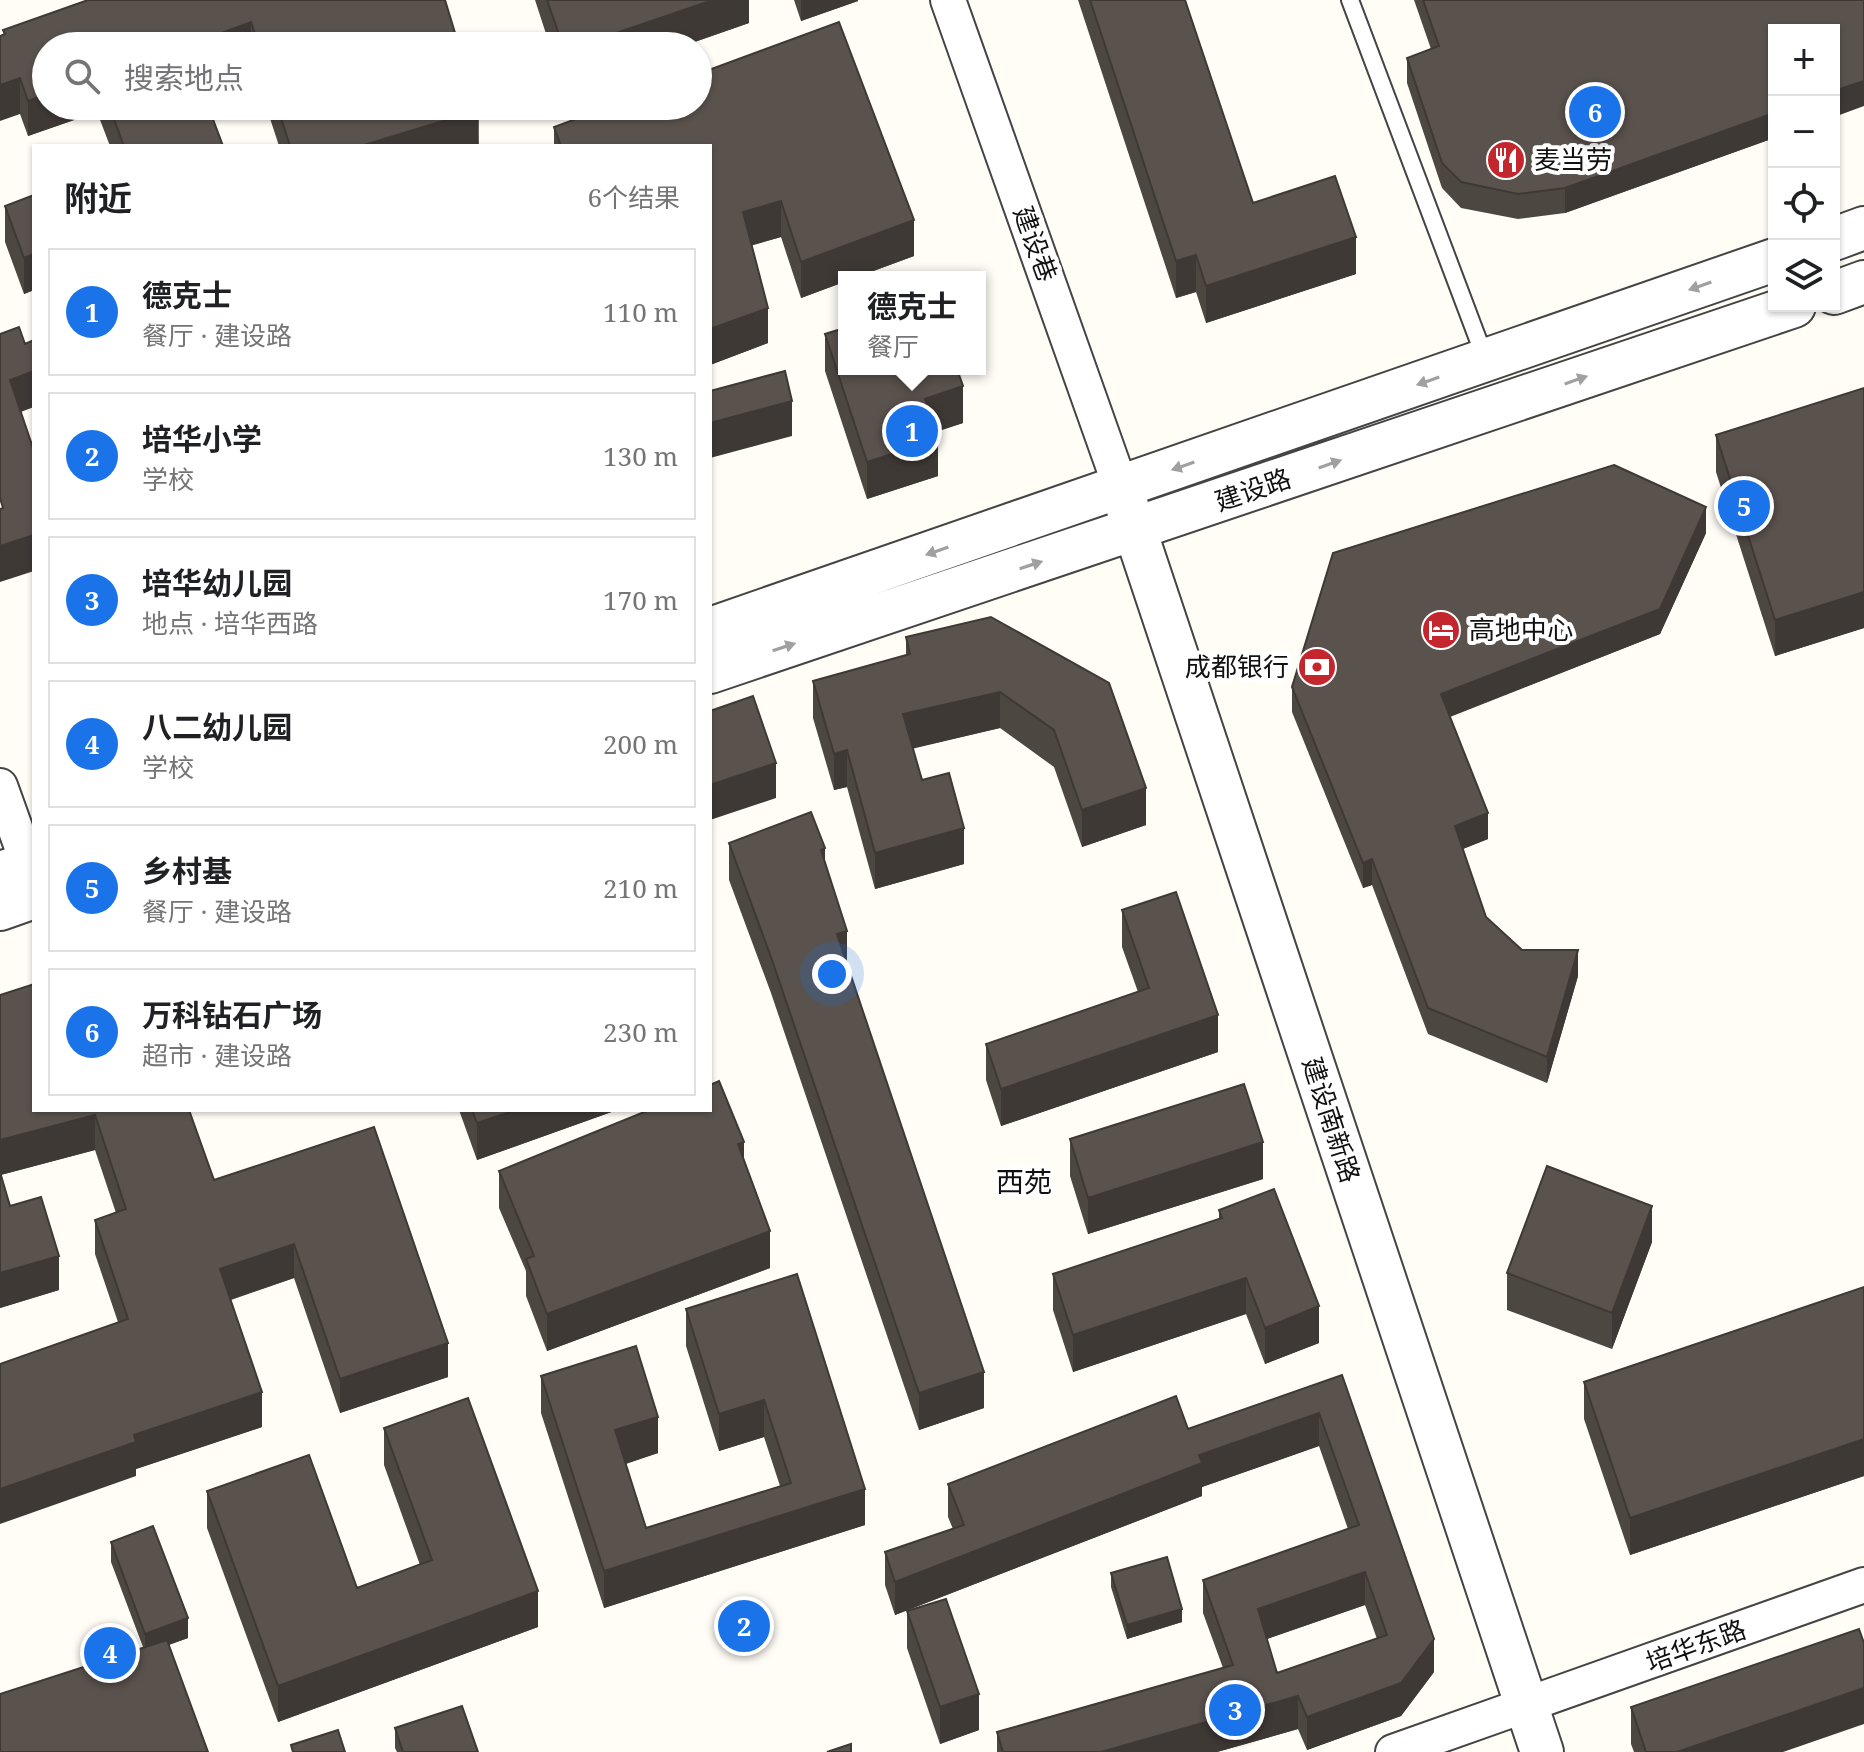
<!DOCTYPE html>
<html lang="zh">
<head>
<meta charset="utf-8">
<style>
	:root { --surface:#fff; --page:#f2f2f2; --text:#202124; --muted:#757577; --line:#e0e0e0; --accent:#1a73e8 }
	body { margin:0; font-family:"Noto Serif","Noto Sans SC",serif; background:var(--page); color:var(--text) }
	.controls { position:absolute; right:24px; top:24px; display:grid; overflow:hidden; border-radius:0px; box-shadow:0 2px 6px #0004 }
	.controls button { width:72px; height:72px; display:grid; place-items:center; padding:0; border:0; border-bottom:2px solid var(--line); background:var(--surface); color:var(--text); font:40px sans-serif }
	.you { position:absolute; left:832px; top:974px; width:28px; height:28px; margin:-20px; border:6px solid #fff; border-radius:50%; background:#1a73e8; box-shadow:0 0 0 12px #1a73e833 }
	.badge { display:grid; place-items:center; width:52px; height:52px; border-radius:50%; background:var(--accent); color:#fff; font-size:26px; font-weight:700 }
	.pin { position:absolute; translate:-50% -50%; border:4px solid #fff; box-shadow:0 2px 8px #0006 }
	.popup { position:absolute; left:838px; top:271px; width:148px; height:104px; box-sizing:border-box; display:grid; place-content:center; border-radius:0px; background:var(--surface); filter:drop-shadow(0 2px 6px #0005); font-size:26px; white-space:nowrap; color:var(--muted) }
	.popup b { font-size:30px; color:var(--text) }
	.popup::after { content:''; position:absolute; left:50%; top:100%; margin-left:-16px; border:16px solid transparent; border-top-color:var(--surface) }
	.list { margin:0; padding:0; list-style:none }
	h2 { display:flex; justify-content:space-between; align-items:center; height:104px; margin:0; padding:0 32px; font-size:34px }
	h2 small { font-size:26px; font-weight:400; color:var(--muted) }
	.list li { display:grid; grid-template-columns:52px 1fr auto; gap:24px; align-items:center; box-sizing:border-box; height:128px; margin:0 16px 16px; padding:0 16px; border:2px solid var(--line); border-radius:0px }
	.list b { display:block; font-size:30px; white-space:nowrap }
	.list p { margin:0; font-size:26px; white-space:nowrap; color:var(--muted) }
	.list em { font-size:26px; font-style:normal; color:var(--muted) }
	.icon { flex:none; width:44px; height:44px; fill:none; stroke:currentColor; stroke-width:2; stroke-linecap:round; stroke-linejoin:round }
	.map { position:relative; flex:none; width:1864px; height:1752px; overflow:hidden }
	.search { position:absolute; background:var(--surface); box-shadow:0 2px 6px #0004; left:32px; top:32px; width:680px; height:88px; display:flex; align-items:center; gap:20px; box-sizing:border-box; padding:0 28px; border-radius:44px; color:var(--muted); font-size:30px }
	.panel { position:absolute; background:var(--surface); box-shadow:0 2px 6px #0004; left:32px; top:144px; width:680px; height:968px; border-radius:0px }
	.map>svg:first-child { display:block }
</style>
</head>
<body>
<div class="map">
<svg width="1864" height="1752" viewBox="0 0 1864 1752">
	<rect width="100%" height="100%" fill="#fffdf5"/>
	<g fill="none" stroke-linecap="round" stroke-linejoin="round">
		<g stroke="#444" stroke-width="20">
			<path id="service" d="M1350,0L1485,358"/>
		</g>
		<g stroke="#444" stroke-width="38">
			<path id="minor" d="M948,0L1121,488
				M0,786L28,864
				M1393,1752L1864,1585"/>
		</g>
		<g stroke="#444" stroke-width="46">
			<path id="tertiary" d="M1834,239L1864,228
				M1834,293L1864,282
				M1121,488L1542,1752
				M710,629L1774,260
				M710,672L1794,306
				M0,873L34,862
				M0,909L34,897"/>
		</g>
		<use href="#service" stroke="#fff" stroke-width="16"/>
		<use href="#minor" stroke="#fff" stroke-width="34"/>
		<use href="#tertiary" stroke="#fff" stroke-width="42"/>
	</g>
	<path fill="#4d4742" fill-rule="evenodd" d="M88,0L459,46H46V106H208L223,146H110L97,112L28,136L20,114L3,30Z
		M535,0H749V23L683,46H550Z
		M794,0H858V1L801,21Z
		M1078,0H1185L1253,203L1356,274L1206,323L1196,292L1176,298Z
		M1414,0H1864L1774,30V138L1565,213L1518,219L1461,208L1442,188L1407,83V58L1431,49Z
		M839,22L914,220V256L857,277H844V282L801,298L781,237L752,245L768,308V343L710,365V146H554V127L611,106H698V74Z
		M266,106H478L479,146H279Z
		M34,195V290L24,294L5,242V206Z
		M825,334L963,423L936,432L938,476L867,499L825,371Z
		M1864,388V628L1775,656L1716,472V435Z
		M1706,533L1660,634L1450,717L1488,839L1463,849L1486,917L1522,950L1578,976L1547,1083L1428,1034L1372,885L1363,888L1292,712V687Z
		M991,617L1146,825L1082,847L1054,767L1000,728L913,748L922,780L964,864L875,889L847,787L834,790L813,718V681L906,655V637Z
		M729,843L825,864L847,966L984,1408L919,1430L771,993L729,880Z
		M1122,910L1218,1052L1001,1126L986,1080V1044L1138,992L1122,947Z
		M0,995L189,1110L214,1180L374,1127L448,1377L340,1413L294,1278L231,1300L262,1427L136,1469V1476L118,1322L95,1254V1220L116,1213L95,1150L1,1175L10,1206L59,1290L0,1308Z
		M459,1110H617L477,1160Z
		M1070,1139L1263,1179L1088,1234L1070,1176Z
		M744,1159L770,1268L547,1351L526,1296V1271L499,1208V1171Z
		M1219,1210L1319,1343L1265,1364L1246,1314L1073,1372L1053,1310V1274L1219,1219Z
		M1652,1242L1612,1349L1507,1310V1273Z
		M797,1274L865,1525L604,1608L541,1413V1376L658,1453L626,1464L646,1528L780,1486L764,1437L719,1451L686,1346V1309Z
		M1864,1287V1476L1630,1555L1584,1419V1382Z
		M1342,1375L1434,1672L1401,1716L1307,1750L1298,1729L1217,1752H997V1732L1223,1668L1203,1613V1580L1348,1529L1319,1446L1202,1487V1496L895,1615L885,1585V1552L953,1529L948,1517V1484L1188,1429ZM1365,1605L1377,1639L1277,1673L1267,1639Z
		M384,1428L538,1627L278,1722L207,1528V1491L357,1588L420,1565L384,1465Z
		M111,1542L188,1638L169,1645L143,1647L111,1562Z
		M1111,1573L1182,1622L1127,1639L1111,1587Z
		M907,1611L979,1730L940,1744L907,1648Z
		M1631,1707L1783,1752H1634L1631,1744Z
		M395,1728L478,1752H397L395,1748Z"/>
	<path fill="#3f3936" d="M713,0H749V23L683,46H578Z
		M801,0H858V1L801,21Z
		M251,22V46H186Z
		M20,78V114L0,121V85Z
		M1864,81V106L1834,117V91Z
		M46,94V106H97V112L28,136V101Z
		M479,110L478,146H361Z
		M1774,113V138L1565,213V188Z
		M781,201V237L743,248V212Z
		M914,220V256L857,277H844V282L801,298V262Z
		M1356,237V274L1206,323V286Z
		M34,254V290L24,294V258Z
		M1196,255V292L1176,298V261Z
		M768,308V343L710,365V329Z
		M34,371V407L10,416V380Z
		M963,386V423L925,435V399Z
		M792,401V436L710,458V423Z
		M938,439V476L867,499V462Z
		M1706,507V533L1660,634L1441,720V694Z
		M34,535V571L0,582V546Z
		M1864,592V628L1775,656V620Z
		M1000,692V728L903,751V714Z
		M847,750V787L834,790V754Z
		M776,763V798L710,820V785Z
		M1146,788V825L1082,847V810Z
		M1488,813V839L1455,852V826Z
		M964,828V864L875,889V853Z
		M825,848V884L821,850Z
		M1372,859V885L1363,888V863Z
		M847,931V967L837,934Z
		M1578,950V976L1547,1083V1057Z
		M1218,1015V1052L1001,1126V1089Z
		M515,1110H617L477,1160V1123Z
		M95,1115V1150L0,1175V1140Z
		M744,1142V1178L738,1144Z
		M1263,1142V1179L1088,1234V1198Z
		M1652,1206V1242L1612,1349V1313Z
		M770,1231V1268L547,1351V1314Z
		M294,1244V1278L220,1303V1269Z
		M59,1256V1290L0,1308V1273Z
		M1246,1278V1314L1073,1372V1335Z
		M1319,1306V1343L1265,1364V1328Z
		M448,1343V1377L340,1413V1379Z
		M984,1372V1408L919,1430V1393Z
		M262,1392V1427L136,1469V1476L0,1524V1489L134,1435Z
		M764,1400V1437L719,1451V1414Z
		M1319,1413V1446L1202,1487V1496L895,1615V1582L1199,1455Z
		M658,1417V1453L615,1467V1430Z
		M1864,1439V1476L1630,1555V1518Z
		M865,1489V1525L604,1608V1571Z
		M1365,1572V1605L1258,1642V1609Z
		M538,1591V1627L278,1722V1686Z
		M1182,1609V1622L1127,1639V1625Z
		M188,1618V1638L145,1653V1634Z
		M1434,1639V1672L1401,1716L1307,1750V1717Z
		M1864,1688V1724L1783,1752H1677Z
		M979,1694V1730L940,1744V1707Z
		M1298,1696V1729L1217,1752H1101Z"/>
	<path fill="#5a524d" stroke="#3f3936" stroke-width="2" fill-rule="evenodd" d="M88,0H445L459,46H259L251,22L186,46H46V94L28,101L20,78L0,85V36L5,34L3,30Z
		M547,0H713L578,46H563Z
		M1090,0H1185L1253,203L1335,176L1356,237L1206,286L1196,255L1176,261Z
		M1423,0H1864V81L1834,91V30H1774V113L1565,188L1518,194L1461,182L1442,163L1407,58L1439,46Z
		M839,22L914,220L801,262L781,201L743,212L768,308L710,329V146H561L554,127L611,106H698V74Z
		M109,106H208L223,146H124Z
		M277,106H478L479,110L361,146H290Z
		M34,195V254L24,258L5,206Z
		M19,327L25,344L34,340V371L10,380L34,451V535L0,546V509L3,508L0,498V334Z
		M844,328V369H957L963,386L925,399L938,439L867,462L825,334Z
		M785,371L792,401L710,423V391Z
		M1864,388V592L1775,620L1716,435Z
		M1614,465L1706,507L1660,609L1441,694L1488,813L1455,826L1486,917L1522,950H1578L1547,1057L1428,1008L1372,859L1363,863L1292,687L1333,553Z
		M991,617L1109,683L1146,788L1082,810L1054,730L1000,692L903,714L922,780L949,773L964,828L875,853L847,750L834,754L813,681L910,654L906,637Z
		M753,696L776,763L710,785V711Z
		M811,812L825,848L821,850L847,931L837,934L984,1372L919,1393L771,957L729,843Z
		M1176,892L1218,1015L1001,1089L986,1044L1149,988L1122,910Z
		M34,984V1110H189L214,1180L374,1127L448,1343L340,1379L294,1244L220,1269L262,1392L134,1435L136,1442L0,1489V1364L128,1319L95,1220L126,1209L95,1115L0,1140V995Z
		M719,1081L744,1142L738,1144L770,1231L547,1314L526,1259L534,1256L499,1171L649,1110H710V1085Z
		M1244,1084L1263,1142L1088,1198L1070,1139Z
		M472,1110H515L477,1123Z
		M1547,1166L1652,1206L1612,1313L1507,1273Z
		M0,1172L10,1206L41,1197L59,1256L0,1273Z
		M1274,1189L1319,1306L1265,1328L1246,1278L1073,1335L1053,1274L1222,1218L1219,1210Z
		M797,1274L865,1489L604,1571L541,1376L636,1346L658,1417L615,1430L646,1528L791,1483L764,1400L719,1414L686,1309Z
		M1864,1287V1439L1630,1518L1584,1382Z
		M1342,1375L1434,1639L1401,1683L1307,1717L1298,1696L1101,1752H1003L997,1732L1233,1665L1203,1580L1359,1525L1319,1413L1199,1455L1202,1463L895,1582L885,1552L964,1525L948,1484L1176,1396L1188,1429ZM1365,1572L1387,1635L1277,1673L1258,1609Z
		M468,1398L538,1591L278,1686L207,1491L309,1455L357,1588L432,1560L384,1428Z
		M153,1526L188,1618L145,1634L111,1542Z
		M1167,1557L1182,1609L1127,1625L1111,1573Z
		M946,1599L979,1694L940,1707L907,1611Z
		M1859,1629L1864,1643V1688L1677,1752H1646L1631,1707Z
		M167,1640L208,1752H0V1694Z
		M462,1706L478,1752H403L395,1728Z
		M338,1730L345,1752H293L291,1745Z
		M851,1744V1752H827Z"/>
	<defs><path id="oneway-solid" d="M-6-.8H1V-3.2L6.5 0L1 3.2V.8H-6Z" transform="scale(2)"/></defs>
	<g fill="#a0a0a0">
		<use href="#oneway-solid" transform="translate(1700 286) rotate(161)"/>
		<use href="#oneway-solid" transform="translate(1576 380) rotate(-19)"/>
		<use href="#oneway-solid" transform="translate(1428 381) rotate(161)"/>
		<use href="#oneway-solid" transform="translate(1330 464) rotate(-19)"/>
		<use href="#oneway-solid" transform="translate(1183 466) rotate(161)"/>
		<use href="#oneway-solid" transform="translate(937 551) rotate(161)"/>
		<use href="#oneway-solid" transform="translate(1031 565) rotate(-18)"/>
		<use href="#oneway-solid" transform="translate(784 647) rotate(-18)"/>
	</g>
	<defs>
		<g id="restaurant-disc" transform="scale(2)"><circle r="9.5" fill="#c4262e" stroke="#fff"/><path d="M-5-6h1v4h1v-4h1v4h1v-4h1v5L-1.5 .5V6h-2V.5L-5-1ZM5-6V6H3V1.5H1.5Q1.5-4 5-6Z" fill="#fff"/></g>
		<g id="hotel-disc" transform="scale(2)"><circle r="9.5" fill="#c4262e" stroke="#fff"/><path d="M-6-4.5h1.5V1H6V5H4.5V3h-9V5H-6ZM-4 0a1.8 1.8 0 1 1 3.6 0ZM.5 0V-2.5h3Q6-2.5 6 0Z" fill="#fff"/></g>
		<g id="bank-disc" transform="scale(2)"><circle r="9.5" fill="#c4262e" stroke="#fff"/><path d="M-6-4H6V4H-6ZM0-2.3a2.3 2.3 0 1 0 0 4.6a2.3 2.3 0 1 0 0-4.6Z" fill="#fff"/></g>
	</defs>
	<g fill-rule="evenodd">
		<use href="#restaurant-disc" x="1506" y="160"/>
		<use href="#hotel-disc" x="1441" y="630"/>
		<use href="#bank-disc" x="1317" y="667"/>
	</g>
	<g text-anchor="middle" stroke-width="8" stroke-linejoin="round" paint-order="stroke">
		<g font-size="26" fill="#111" stroke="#fff" text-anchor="start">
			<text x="1534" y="169">麦当劳</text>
			<text x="1469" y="639">高地中心</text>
			<text x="1289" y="676" text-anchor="end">成都银行</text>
		</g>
		<g font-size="26" fill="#111" stroke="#fff">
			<text transform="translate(1035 244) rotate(70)" y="9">建设巷</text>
			<text transform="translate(1253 490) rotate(-19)" y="9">建设路</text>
			<text transform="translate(1331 1120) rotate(72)" y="9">建设南新路</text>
			<text transform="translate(1696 1646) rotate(-20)" y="9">培华东路</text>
		</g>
		<g font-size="28" fill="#111" stroke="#fff">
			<text x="1024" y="1192">西苑</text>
		</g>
	</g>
</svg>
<div class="controls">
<button>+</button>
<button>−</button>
<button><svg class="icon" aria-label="locate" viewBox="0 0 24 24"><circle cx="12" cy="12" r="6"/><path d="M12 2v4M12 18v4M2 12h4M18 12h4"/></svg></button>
<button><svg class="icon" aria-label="layers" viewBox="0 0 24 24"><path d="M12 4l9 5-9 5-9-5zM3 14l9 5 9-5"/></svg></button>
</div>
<div class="you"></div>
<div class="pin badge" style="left:912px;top:431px">1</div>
<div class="popup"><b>德克士</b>餐厅</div>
<div class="pin badge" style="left:744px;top:1626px">2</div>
<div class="pin badge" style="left:1235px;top:1710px">3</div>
<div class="pin badge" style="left:110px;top:1653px">4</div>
<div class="pin badge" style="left:1744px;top:506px">5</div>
<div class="pin badge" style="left:1595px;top:112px">6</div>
<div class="search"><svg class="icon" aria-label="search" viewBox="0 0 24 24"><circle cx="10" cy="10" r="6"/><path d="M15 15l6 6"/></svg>搜索地点</div>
<section class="panel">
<h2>附近<small>6个结果</small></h2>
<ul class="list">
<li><span class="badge">1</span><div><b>德克士</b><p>餐厅 · 建设路</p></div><em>110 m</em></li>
<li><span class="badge">2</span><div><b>培华小学</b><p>学校</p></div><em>130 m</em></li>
<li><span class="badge">3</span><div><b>培华幼儿园</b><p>地点 · 培华西路</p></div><em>170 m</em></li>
<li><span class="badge">4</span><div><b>八二幼儿园</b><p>学校</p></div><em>200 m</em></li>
<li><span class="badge">5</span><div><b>乡村基</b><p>餐厅 · 建设路</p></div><em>210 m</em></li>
<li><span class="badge">6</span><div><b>万科钻石广场</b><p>超市 · 建设路</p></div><em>230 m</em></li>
</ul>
</section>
</div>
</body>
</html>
